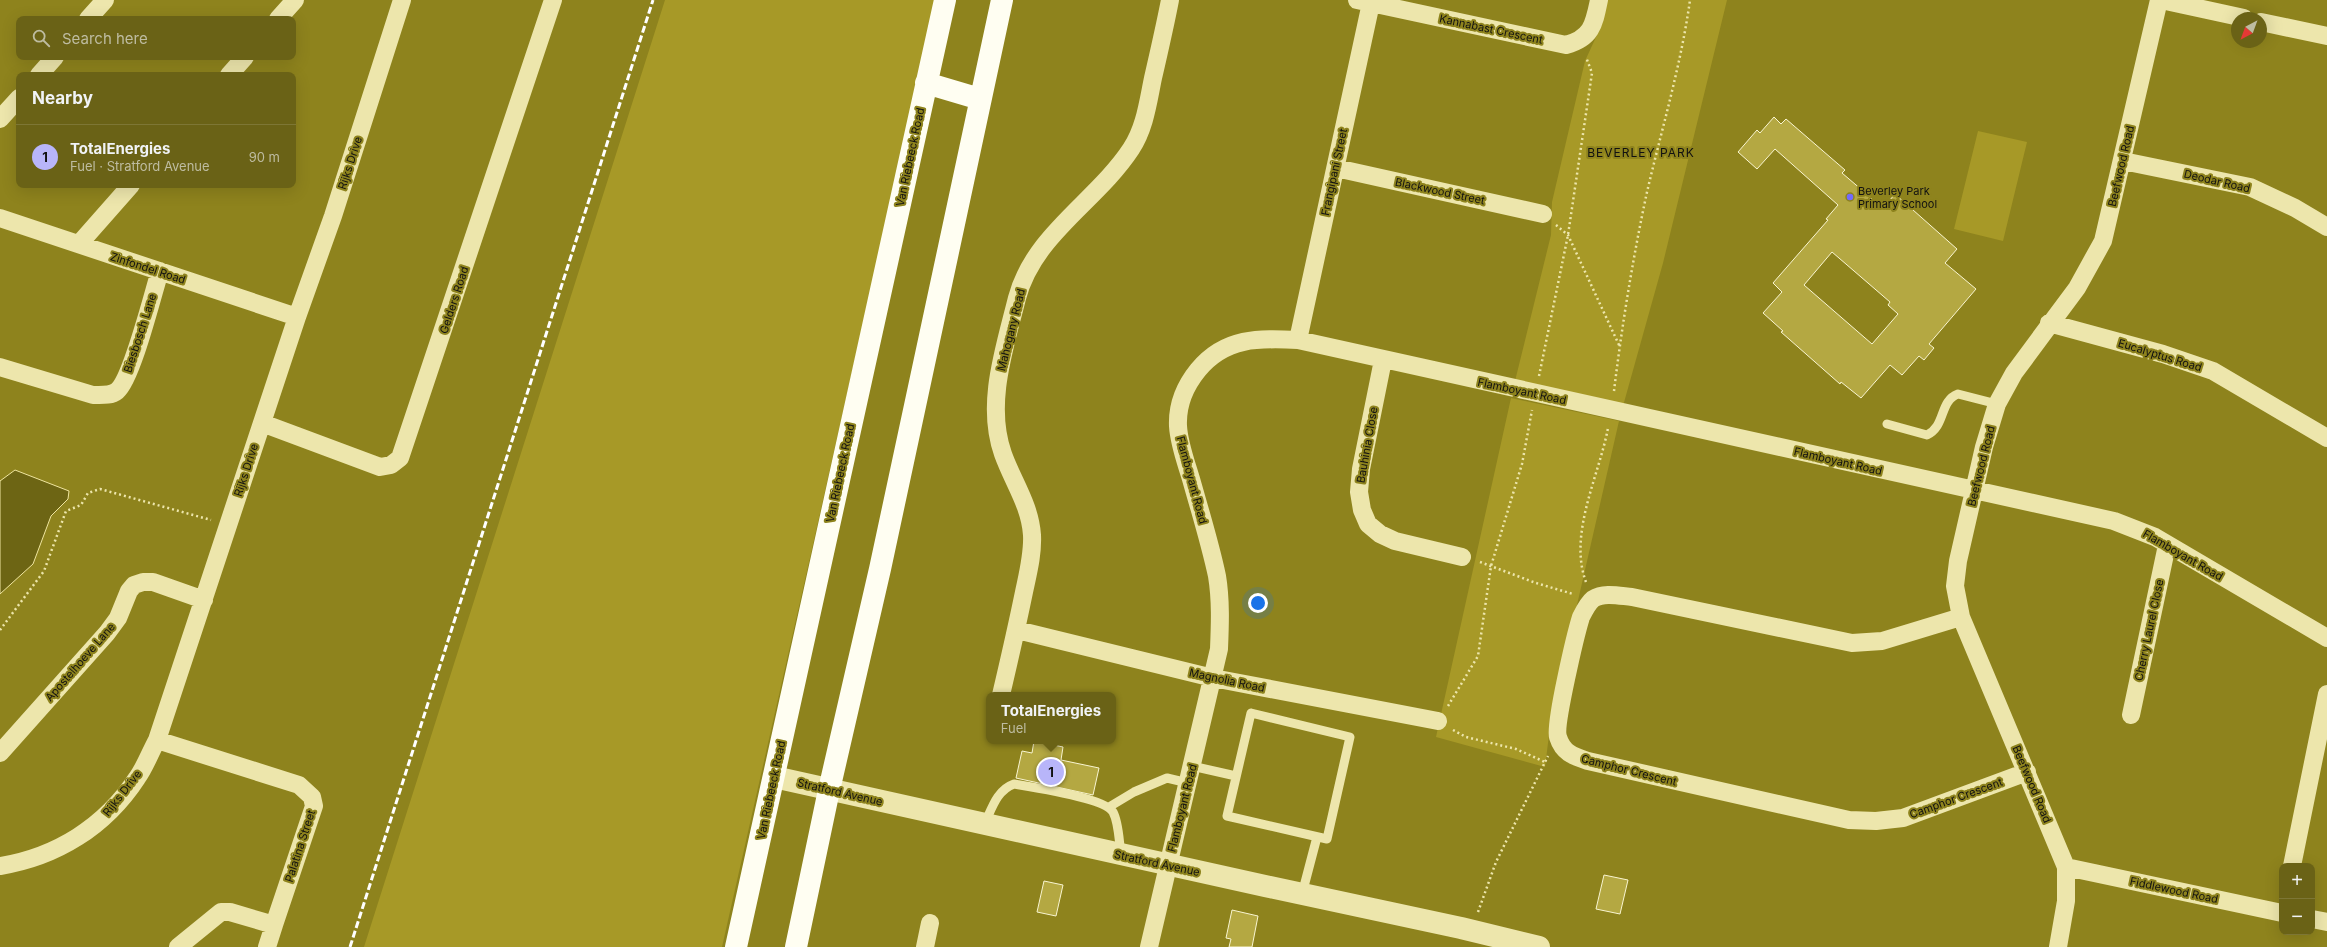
<!DOCTYPE html>
<html lang="en">
<head>
<meta charset="utf-8">
<style>
	:root { --surface:#6a6216; --page:#726b23; --text:#f1f3f6; --muted:#bebca1; --line:#7d7635; --accent:#b8b5f9 }
	body { margin:0; font-family:Inter,sans-serif; background:var(--page); color:var(--text) }
	.controls { position:absolute; right:12px; bottom:12px; display:grid; overflow:hidden; border-radius:8px; box-shadow:0 4px 16px #0002 }
	.controls button { width:36px; height:36px; display:grid; place-items:center; padding:0; border:0; border-bottom:1px solid var(--line); background:var(--surface); color:var(--text); font:20px sans-serif }
	.compass { position:absolute; left:2231px; top:12px; width:36px; height:36px; border-radius:50%; background:var(--surface); box-shadow:0 4px 16px #0002; rotate:221deg }
	.you { position:absolute; left:1258px; top:603px; width:14px; height:14px; margin:-10px; border:3px solid #fff; border-radius:50%; background:#1a73e8; box-shadow:0 0 0 6px #1a73e833 }
	.badge { display:grid; place-items:center; width:26px; height:26px; border-radius:50%; background:var(--accent); color:#111; font-size:13px; font-weight:700 }
	.pin { position:absolute; translate:-50% -50%; border:2px solid #fff; box-shadow:0 1px 4px #0006 }
	.popup { position:absolute; left:986px; top:692px; width:130px; height:52px; box-sizing:border-box; display:grid; place-content:center; border-radius:8px; background:var(--surface); filter:drop-shadow(0 1px 3px #0005); font-size:13px; white-space:nowrap; color:var(--muted) }
	.popup b { font-size:15px; color:var(--text) }
	.popup::after { content:''; position:absolute; left:50%; top:100%; margin-left:-8px; border:8px solid transparent; border-top-color:var(--surface) }
	.list { margin:0; padding:0; list-style:none }
	h2 { display:flex; justify-content:space-between; align-items:center; height:52px; margin:0; padding:0 16px; font-size:17px }
	h2 small { font-size:13px; font-weight:400; color:var(--muted) }
	.list li { display:grid; grid-template-columns:26px 1fr auto; gap:12px; align-items:center; box-sizing:border-box; height:64px; padding:0 16px; border-top:1px solid var(--line) }
	.list b { display:block; font-size:15px; white-space:nowrap }
	.list p { margin:0; font-size:13px; white-space:nowrap; color:var(--muted) }
	.list em { font-size:13px; font-style:normal; color:var(--muted) }
	.icon { flex:none; width:22px; height:22px; fill:none; stroke:currentColor; stroke-width:2; stroke-linecap:round; stroke-linejoin:round }
	.map { position:relative; flex:none; width:2327px; height:947px; overflow:hidden }
	.search { position:absolute; background:var(--surface); box-shadow:0 4px 16px #0002; left:16px; top:16px; width:280px; height:44px; display:flex; align-items:center; gap:10px; box-sizing:border-box; padding:0 14px; border-radius:8px; color:var(--muted); font-size:15px }
	.panel { position:absolute; background:var(--surface); box-shadow:0 4px 16px #0002; left:16px; top:72px; width:280px; height:116px; border-radius:8px }
	.map>svg:first-child { display:block }
</style>
</head>
<body>
<div class="map">
<svg width="2327" height="947" viewBox="0 0 2327 947">
	<rect width="100%" height="100%" fill="#8e831d"/>
	<path fill="#a79927" d="M665,0H936L722,947H364Z
		M1607,0H1727L1663,263L1623,406L1515,381L1551,235L1552,202L1585,61L1602,24Z
		M1978,131L2027,142L2003,241L1954,229Z
		M1511,398L1619,421L1551,719L1545,767L1436,737Z"/>
	<path fill="#6d6514" stroke="#efe59f" d="M15,470L69,491L68,499L51,516L33,564L0,594V481Z"/>
	<path fill="#b4a842" stroke="#f9f5d1" fill-rule="evenodd" d="M1774,117L1781,124L1786,119L1845,170L1842,173L1883,208L1895,194L1957,249L1945,263L1976,289L1929,344L1934,348L1924,360L1919,356L1902,375L1890,365L1861,398L1841,382L1840,384L1781,332L1783,331L1763,313L1782,292L1773,283L1828,220L1826,219L1838,205L1775,149L1757,169L1738,152L1757,130L1760,133ZM1832,252L1890,302L1888,305L1898,314L1872,344L1804,285Z
		M1034,741L1063,747L1061,760L1099,768L1093,795L1016,778L1022,751L1032,753Z
		M1604,875L1628,880L1620,914L1596,909Z
		M1044,881L1063,885L1056,916L1037,912Z
		M1232,910L1258,916L1252,947H1229L1231,939L1226,938Z"/>
	<g fill="none" stroke-linecap="round" stroke-linejoin="round">
		<path stroke="#ede6ac" stroke-width="2.5" stroke-dasharray="2 3" stroke-linecap="butt" d="M1556,225L1568,235L1619,345
			M1539,376L1568,235L1592,73L1586,57
			M1614,391C1622,325 1633,257 1647,192C1662,128 1681,65 1690,0
			M1480,562L1536,583L1573,594
			M1586,582C1568,534 1599,476 1608,428
			M0,630L44,571L66,511L81,505L88,493L100,489L211,520
			M1448,706L1478,656L1491,566L1522,464L1532,410
			M1453,730L1466,737L1516,749L1545,762
			M1478,912L1496,862L1548,756"/>
		<path stroke="#ede6ac" stroke-width="9" d="M1887,424L1927,435C1946,426 1939,401 1958,394L1997,404
			M1251,713L1350,737L1327,839L1227,816Z
			M1192,766L1236,776
			M1109,807L1134,792L1167,778L1188,783
			M985,823C992,808 997,790 1014,784C1032,787 1105,798 1113,812C1119,823 1119,842 1121,854
			M1302,894L1317,837"/>
		<path stroke="#ede6ac" stroke-width="18" d="M1357,0L1566,45C1592,38 1594,24 1599,0
			M2161,0L2244,18
			M88,19L105,0
			M278,19L295,0
			M2261,22L2327,36
			M39,75L55,57
			M229,75L245,57
			M0,119L19,98
			M2123,161L2250,187L2295,208L2327,227
			M1336,168L1543,214
			M0,218L297,317
			M79,244L131,185
			M2049,323L2163,354L2213,371L2327,438
			M1298,340L1371,3
			M1383,360L1361,469L1359,492L1362,510L1368,524L1380,534L1395,541L1462,557
			M0,367L93,395C101,395 111,396 117,391C132,379 153,293 160,271
			M262,423L380,467L391,465L400,458L553,0
			M1961,617L1882,641L1852,643L1632,597C1620,596 1604,592 1593,599C1588,603 1584,611 1581,617C1576,633 1554,725 1558,737C1563,753 1573,756 1588,761L1849,820L1876,821L1903,818L2027,772
			M1017,630L1213,678L1438,721
			M1001,695C1009,661 1017,626 1024,592C1028,573 1033,554 1032,535C1030,505 1013,482 1003,454C985,404 1005,347 1017,298C1034,234 1096,202 1131,149C1145,128 1148,102 1153,78C1159,52 1165,26 1170,0
			M2131,715L2167,545
			M157,740L299,785L312,797L314,806L274,925L230,912H221L178,947
			M0,753L107,633L118,618L129,591L134,585L143,582H153L204,600
			M0,866C56,857 105,827 137,778C145,767 150,753 157,740L297,317L333,216L402,0
			M2292,866L2327,694
			M2066,867L2282,913
			M2312,919L2327,922
			M267,947L274,925
			M925,947L930,923
			M1149,947L1219,649C1220,625 1221,600 1217,576C1210,543 1200,511 1191,479C1186,462 1179,444 1178,426C1177,404 1185,386 1198,370C1225,337 1259,338 1298,340L2114,521L2155,537L2327,638
			M2058,947L2066,901V867L1961,617L1955,586L1958,561L1984,447L1997,404L2014,373L2077,288L2103,241L2159,0"/>
		<path stroke="#ede6ac" stroke-width="22" d="M774,777L1265,886L1461,928L1539,947"/>
		<path stroke="#fffef2" stroke-width="22" d="M926,83L980,99
			M736,947L945,0
			M796,947L829,790L880,569L1002,0"/>
		<path stroke="#fff" stroke-width="3" stroke-dasharray="7 3" stroke-linecap="butt" d="M350,947L653,0"/>
	</g>
	<circle fill="#726afc" stroke="#8e831d" stroke-width="1.5" cx="1850" cy="197" r="4"/>
	<g text-anchor="middle" stroke-width="4" stroke-linejoin="round" paint-order="stroke">
		<g font-size="11" fill="#111" stroke="#8e831d">
			<text transform="translate(1491 29) rotate(12)" y="4">Kannabast Crescent</text>
			<text transform="translate(910 157) rotate(-78)" y="4">Van Riebeeck Road</text>
			<text transform="translate(350 163) rotate(-72)" y="4">Rijks Drive</text>
			<text transform="translate(2121 166) rotate(-77)" y="4">Beefwood Road</text>
			<text transform="translate(1334 172) rotate(-78)" y="4">Frangipani Street</text>
			<text transform="translate(2217 181) rotate(13)" y="4">Deodar Road</text>
			<text transform="translate(1440 191) rotate(12)" y="4">Blackwood Street</text>
			<text transform="translate(148 268) rotate(18)" y="4">Zinfondel Road</text>
			<text transform="translate(454 300) rotate(-72)" y="4">Gelders Road</text>
			<text transform="translate(1011 330) rotate(-76)" y="4">Mahogany Road</text>
			<text transform="translate(140 333) rotate(-72)" y="4">Biesbosch Lane</text>
			<text transform="translate(2160 355) rotate(17)" y="4">Eucalyptus Road</text>
			<text transform="translate(1522 391) rotate(12)" y="4">Flamboyant Road</text>
			<text transform="translate(1367 445) rotate(-80)" y="4">Bauhinia Close</text>
			<text transform="translate(1838 461) rotate(13)" y="4">Flamboyant Road</text>
			<text transform="translate(1981 466) rotate(-76)" y="4">Beefwood Road</text>
			<text transform="translate(246 470) rotate(-72)" y="4">Rijks Drive</text>
			<text transform="translate(840 473) rotate(-78)" y="4">Van Riebeeck Road</text>
			<text transform="translate(1192 480) rotate(75)" y="4">Flamboyant Road</text>
			<text transform="translate(2183 555) rotate(30)" y="4">Flamboyant Road</text>
			<text transform="translate(2149 630) rotate(-78)" y="4">Cherry Laurel Close</text>
			<text transform="translate(80 662) rotate(-49)" y="4">Apostelhoeve Lane</text>
			<text transform="translate(1227 680) rotate(12)" y="4">Magnolia Road</text>
			<text transform="translate(1629 770) rotate(14)" y="4">Camphor Crescent</text>
			<text transform="translate(2032 784) rotate(67)" y="4">Beefwood Road</text>
			<text transform="translate(771 790) rotate(-78)" y="4">Van Riebeeck Road</text>
			<text transform="translate(840 792) rotate(13)" y="4">Stratford Avenue</text>
			<text transform="translate(122 793) rotate(-52)" y="4">Rijks Drive</text>
			<text transform="translate(1956 798) rotate(-20)" y="4">Camphor Crescent</text>
			<text transform="translate(1182 808) rotate(-76)" y="4">Flamboyant Road</text>
			<text transform="translate(300 846) rotate(-72)" y="4">Palatina Street</text>
			<text transform="translate(1157 863) rotate(12)" y="4">Stratford Avenue</text>
			<text transform="translate(2174 890) rotate(12)" y="4">Fiddlewood Road</text>
		</g>
		<g font-size="11" fill="#111" stroke="#8e831d" text-anchor="start">
			<text x="1858" y="195">Beverley Park<tspan x="1858" dy="13">Primary School</tspan></text>
		</g>
		<g font-size="12" letter-spacing="1" fill="#111" stroke="#8e831d">
			<text x="1641" y="157">BEVERLEY PARK</text>
		</g>
	</g>
</svg>
<div class="controls">
<button>+</button>
<button>−</button>
</div>
<svg class="compass" viewBox="-18 -18 36 36"><path d="M0-13l5 13h-10z" fill="#e53935"/><path d="M0 13l5-13h-10z" fill="#bebca1"/></svg>
<div class="you"></div>
<div class="pin badge" style="left:1051px;top:772px">1</div>
<div class="popup"><b>TotalEnergies</b>Fuel</div>
<div class="search"><svg class="icon" aria-label="search" viewBox="0 0 24 24"><circle cx="10" cy="10" r="6"/><path d="M15 15l6 6"/></svg>Search here</div>
<section class="panel">
<h2>Nearby<small></small></h2>
<ul class="list">
<li><span class="badge">1</span><div><b>TotalEnergies</b><p>Fuel · Stratford Avenue</p></div><em>90 m</em></li>
</ul>
</section>
</div>
</body>
</html>
